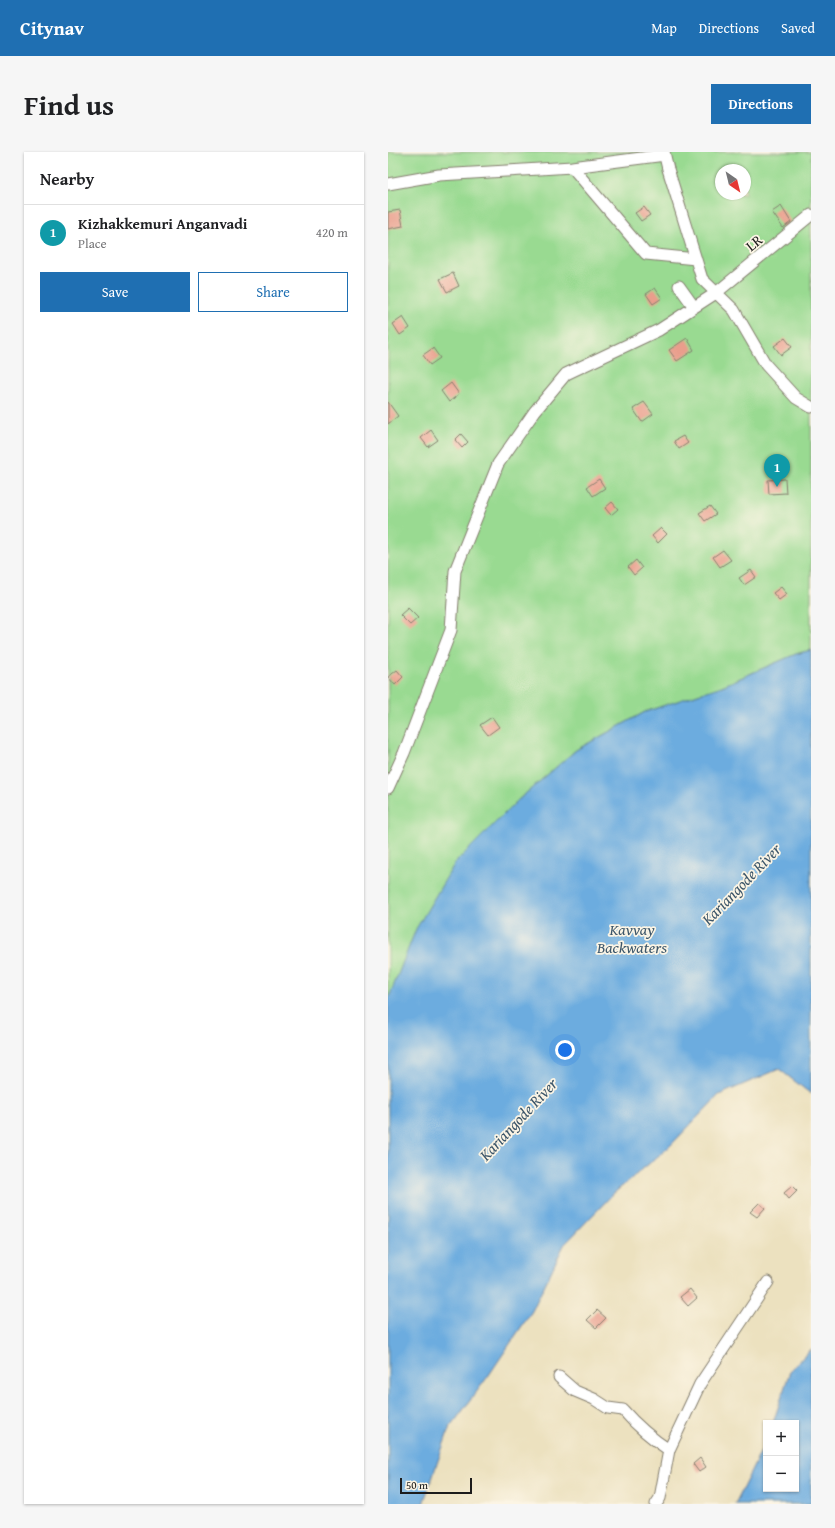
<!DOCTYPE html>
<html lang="en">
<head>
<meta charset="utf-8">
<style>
	:root { --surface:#fff; --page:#f6f6f6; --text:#202124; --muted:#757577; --line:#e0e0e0; --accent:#1f6fb2 }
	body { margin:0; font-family:"Gentium Book Plus",serif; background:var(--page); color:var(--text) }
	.controls { position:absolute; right:12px; bottom:12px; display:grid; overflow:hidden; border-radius:0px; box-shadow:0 1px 3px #0004 }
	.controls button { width:36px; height:36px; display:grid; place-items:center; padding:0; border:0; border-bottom:1px solid var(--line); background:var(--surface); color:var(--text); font:20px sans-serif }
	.compass { position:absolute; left:327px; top:12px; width:36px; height:36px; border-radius:50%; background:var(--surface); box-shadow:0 1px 3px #0004; rotate:145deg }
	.scale { position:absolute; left:12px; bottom:10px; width:72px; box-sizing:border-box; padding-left:4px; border:2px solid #1c1c1c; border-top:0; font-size:11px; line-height:14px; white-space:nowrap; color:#1c1c1c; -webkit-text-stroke:3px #fcf5e5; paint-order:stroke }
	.you { position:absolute; left:177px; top:898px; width:14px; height:14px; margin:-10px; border:3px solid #fff; border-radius:50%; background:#1a73e8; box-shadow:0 0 0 6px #1a73e833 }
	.badge { display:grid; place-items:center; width:26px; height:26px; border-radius:50%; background:var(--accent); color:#fff; font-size:13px; font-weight:700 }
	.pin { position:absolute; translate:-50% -33px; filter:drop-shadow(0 1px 2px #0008) }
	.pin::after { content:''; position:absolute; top:21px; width:14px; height:12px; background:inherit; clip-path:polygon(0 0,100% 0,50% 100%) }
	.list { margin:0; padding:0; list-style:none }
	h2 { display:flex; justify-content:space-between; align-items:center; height:52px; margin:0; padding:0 16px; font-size:17px }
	h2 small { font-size:13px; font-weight:400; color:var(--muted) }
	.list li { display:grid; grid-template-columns:26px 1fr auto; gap:12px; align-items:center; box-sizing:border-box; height:56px; padding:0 16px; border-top:1px solid var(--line) }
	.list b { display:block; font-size:15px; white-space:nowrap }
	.list p { margin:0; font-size:13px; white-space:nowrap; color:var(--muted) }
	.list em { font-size:13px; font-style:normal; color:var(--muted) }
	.actions { display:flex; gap:8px; padding:12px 16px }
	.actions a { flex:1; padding:9px 0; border:1px solid var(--accent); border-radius:0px; text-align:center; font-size:14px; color:var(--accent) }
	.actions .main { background:var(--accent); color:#fff }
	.map { position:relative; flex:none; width:423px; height:1352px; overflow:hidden; border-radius:0px }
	header { display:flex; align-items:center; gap:24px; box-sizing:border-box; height:56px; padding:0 20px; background:var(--accent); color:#fff }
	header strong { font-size:19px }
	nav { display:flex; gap:22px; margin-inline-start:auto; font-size:14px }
	.intro { display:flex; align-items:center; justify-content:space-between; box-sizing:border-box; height:96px; padding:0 24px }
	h1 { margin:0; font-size:28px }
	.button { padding:10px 18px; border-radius:0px; background:var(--accent); color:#fff; font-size:14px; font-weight:700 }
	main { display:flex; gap:24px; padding:0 24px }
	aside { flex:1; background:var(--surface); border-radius:0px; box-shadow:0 1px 3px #0004 }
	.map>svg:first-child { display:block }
</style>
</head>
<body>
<header>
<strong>Citynav</strong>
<nav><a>Map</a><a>Directions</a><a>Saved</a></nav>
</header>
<div class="intro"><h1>Find us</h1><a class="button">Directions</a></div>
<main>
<aside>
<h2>Nearby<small></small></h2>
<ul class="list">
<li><span class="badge" style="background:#0f9aa8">1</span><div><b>Kizhakkemuri Anganvadi</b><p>Place</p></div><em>420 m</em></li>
</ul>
<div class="actions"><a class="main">Save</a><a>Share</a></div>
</aside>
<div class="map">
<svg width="423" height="1352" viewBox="0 0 423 1352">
	<rect width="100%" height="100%" fill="#fcf5e5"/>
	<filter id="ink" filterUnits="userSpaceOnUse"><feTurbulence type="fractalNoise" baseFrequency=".025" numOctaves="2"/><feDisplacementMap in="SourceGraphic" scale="8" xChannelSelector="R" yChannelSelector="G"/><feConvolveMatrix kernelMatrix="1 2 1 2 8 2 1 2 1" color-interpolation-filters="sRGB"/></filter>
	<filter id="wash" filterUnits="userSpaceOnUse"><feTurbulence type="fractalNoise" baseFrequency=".012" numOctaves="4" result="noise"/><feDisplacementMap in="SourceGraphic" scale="16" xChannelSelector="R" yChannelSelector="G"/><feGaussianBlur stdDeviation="0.9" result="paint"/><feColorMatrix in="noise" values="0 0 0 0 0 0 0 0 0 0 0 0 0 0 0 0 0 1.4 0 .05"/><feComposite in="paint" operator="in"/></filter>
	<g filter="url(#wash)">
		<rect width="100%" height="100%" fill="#ece1bf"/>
		<path fill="#99da91" stroke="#5a7b56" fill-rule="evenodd" d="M0,0H423V498L408,502L334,534L257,560L188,598L129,649L0,848ZM333,18H357V42H333Z"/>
		<path fill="#6cacdf" stroke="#44647e" d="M423,498V942L391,917L331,943L281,995L226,1041L176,1093L144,1159L101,1223L61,1277L35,1352H0V848L28,777L67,711L129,649L188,598L257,560L334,534L408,502Z
			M423,1197V1352H347L378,1289V1337H408V1271H385L402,1219Z"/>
		<g id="blocks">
			<path fill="#e99e8c" d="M393,54L403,70L395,76L384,60Z
				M256,55L262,63L253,69L247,61Z
				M12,58L15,74L0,77V60Z
				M65,121L71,134L59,140L52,127Z
				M267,136L274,146L265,152L258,142Z
				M15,165L22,176L12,183L5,172Z
				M299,186L306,198L289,209L281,198Z
				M397,186L404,195L393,203L386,194Z
				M45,196L52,206L42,213L35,203Z
				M63,231L71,242L61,250L53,239Z
				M0,250L10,264L0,272Z
				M256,250L265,262L254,270L245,257Z
				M43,278L50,288L40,295L33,286Z
				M73,282L80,290L74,296L67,288Z
				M295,284L300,291L291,297L286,289Z
				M211,327L217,336L205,344L199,335Z
				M397,327L398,341L381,342L380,328Z
				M224,350L230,357L223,363L217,356Z
				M322,354L328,362L317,369L311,361Z
				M273,376L279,382L270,391L264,384Z
				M335,398L343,408L332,415L325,405Z
				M248,408L254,416L246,423L240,415Z
				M363,418L368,425L356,433L351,426Z
				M393,435L399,442L391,448L385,441Z
				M20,456L30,466L22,473L12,463Z
				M9,518L15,525L7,533L0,525Z
				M104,565L111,575L100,583L92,573Z
				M404,1034L409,1039L401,1047L396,1041Z
				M371,1051L377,1056L369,1065L362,1060Z
				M302,1137L309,1146L300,1154L292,1145Z
				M209,1158L218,1166L208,1176L199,1168Z
				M312,1306L318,1315L311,1320L305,1312Z"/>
		</g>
	</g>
	<g filter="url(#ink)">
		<use href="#blocks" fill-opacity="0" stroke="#847e6e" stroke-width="1"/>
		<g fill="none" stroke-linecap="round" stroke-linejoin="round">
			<g stroke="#847e6e" stroke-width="13">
				<path id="minor" d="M276,0L280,17L314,127L346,158L378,213L408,246L423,255
					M184,15L258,102L308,107
					M0,32L51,23L184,15L277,3
					M291,134L306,155
					M0,636L16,601L63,478L67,419L110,312L147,259L178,222L271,178L328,141L423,63
					M171,1225L187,1239L206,1247L220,1256L235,1258C249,1274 263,1286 281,1298L272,1346L268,1352
					M281,1298L312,1232L380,1130"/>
			</g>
			<use href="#minor" stroke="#fff" stroke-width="11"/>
		</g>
	</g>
	<g text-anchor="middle" stroke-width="3.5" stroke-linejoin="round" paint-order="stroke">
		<g font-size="15" fill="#1c1c1c" stroke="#fcf5e5">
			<text transform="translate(366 91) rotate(-39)" y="5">LR</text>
		</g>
		<g font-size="16" font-style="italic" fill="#3c566a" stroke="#fcf5e5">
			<text transform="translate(353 732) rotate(-46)" y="6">Kariangode River</text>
			<text x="244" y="783">Kavvay<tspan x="244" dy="18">Backwaters</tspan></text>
			<text transform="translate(130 967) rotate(-47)" y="6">Kariangode River</text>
		</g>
	</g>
</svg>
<div class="controls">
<button>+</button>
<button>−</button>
</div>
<svg class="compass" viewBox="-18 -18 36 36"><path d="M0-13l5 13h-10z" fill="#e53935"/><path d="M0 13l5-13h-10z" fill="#757577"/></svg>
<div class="scale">50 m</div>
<div class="you"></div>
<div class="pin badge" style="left:389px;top:335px;background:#0f9aa8">1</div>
</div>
</main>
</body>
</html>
